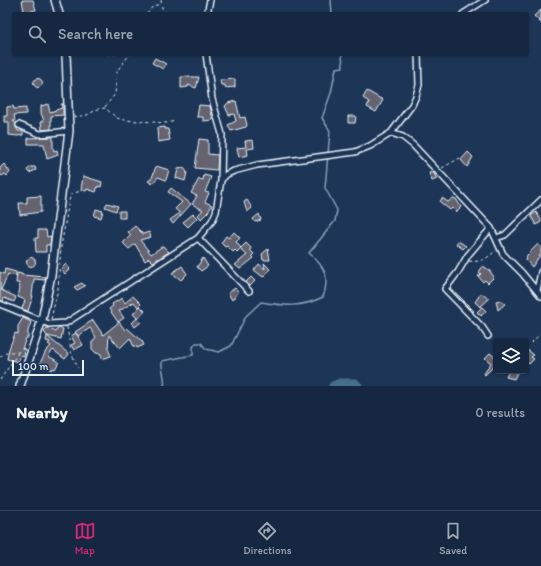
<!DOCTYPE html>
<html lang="en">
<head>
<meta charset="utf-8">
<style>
	:root { --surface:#162841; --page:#1f3048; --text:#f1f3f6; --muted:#9ea6b1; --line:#35445a; --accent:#db2777 }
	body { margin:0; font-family:Itim,sans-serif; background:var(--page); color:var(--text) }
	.controls { position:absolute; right:12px; bottom:12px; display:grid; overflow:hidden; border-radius:4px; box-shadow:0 1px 3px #0004 }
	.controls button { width:36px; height:36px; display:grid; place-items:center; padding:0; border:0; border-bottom:1px solid var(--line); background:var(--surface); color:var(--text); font:20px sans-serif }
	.scale { position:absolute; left:12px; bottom:10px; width:72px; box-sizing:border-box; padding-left:4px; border:2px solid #e8f1f8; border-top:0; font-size:11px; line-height:14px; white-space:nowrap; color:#e8f1f8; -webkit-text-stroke:3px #1d3557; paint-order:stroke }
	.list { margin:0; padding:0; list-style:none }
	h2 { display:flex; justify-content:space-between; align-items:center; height:52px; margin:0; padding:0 16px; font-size:17px }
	h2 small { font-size:13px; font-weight:400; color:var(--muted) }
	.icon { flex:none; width:22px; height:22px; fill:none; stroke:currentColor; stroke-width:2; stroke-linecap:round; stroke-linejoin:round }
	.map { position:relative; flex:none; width:541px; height:386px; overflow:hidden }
	.search { position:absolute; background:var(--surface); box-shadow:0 1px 3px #0004; left:12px; right:12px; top:12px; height:44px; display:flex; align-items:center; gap:10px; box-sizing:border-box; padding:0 14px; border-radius:4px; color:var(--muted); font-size:15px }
	.sheet { height:124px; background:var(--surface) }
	nav { display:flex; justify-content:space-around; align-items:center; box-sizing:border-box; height:56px; border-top:1px solid var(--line); background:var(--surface); font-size:11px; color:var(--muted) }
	nav a { display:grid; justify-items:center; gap:2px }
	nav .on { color:var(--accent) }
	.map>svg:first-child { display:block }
</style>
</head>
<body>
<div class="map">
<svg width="541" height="386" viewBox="0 0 541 386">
	<rect width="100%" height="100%" fill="#1d3557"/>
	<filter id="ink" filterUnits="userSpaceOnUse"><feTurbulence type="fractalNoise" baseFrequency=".025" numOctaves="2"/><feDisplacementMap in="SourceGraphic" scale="8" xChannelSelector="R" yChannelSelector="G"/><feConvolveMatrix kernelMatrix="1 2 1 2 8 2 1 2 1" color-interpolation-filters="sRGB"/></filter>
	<g filter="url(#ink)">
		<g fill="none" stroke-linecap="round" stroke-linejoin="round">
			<path stroke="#86a2b7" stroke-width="1.5" d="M331,0L332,14
				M164,386C166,377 161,371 162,361L193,355V347L196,343H201L206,349L219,352L231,346L246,316L261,302C286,306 300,308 323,297C330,276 325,267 309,253L335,221L337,210L325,188L330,131L322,118L331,93L336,68L343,67L342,54"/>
			<path stroke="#446e8b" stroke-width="9" d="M333,386L340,383H355L358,386"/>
		</g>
		<path fill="#65646f" stroke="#e8f1f8" d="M22,0H33L36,10L24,12Z
			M541,10V23L534,16Z
			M155,58L166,64L163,69L152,63Z
			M181,77H199L196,88L188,85V87L181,88Z
			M33.5 83a4.5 4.5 0 1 1 9 0a4.5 4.5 0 1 1-9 0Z
			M235,79V87L225,88V85H221L220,80Z
			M367,91L383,100L376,112L367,107L369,102L363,98Z
			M236,101L240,118L245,117L247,125L246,127L231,131L228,125L236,121L234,114L229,115L225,106L228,103Z
			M48,104L50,112L62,108L61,104H63V115L51,116V129L42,130L41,121H44L41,113V106Z
			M199,105L210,106L213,120L203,121V117H197Z
			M13,106L14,109L26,108V114L14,115L15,121H13L15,122L16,127L18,131H23V135L18,136L9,135V122H4V116H7V107Z
			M348,116H356L355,123H348Z
			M165,127V129H168L170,140L158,142L157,128Z
			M53,137V147L54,151L57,150L58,155L47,159L44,144H28V138Z
			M199,139L208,140V154L218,155L217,170L195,168Z
			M253,140L254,148L247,149L248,155L239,157L237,148L246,147L245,141Z
			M468,152L473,157L467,167L461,160Z
			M4,164L10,172L7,176L5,174L2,176L0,174V168Z
			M156,166L169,170L166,180L158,177L152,184L148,181L152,178Z
			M31,167H35L36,170L29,173L27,170Z
			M184,168L187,172L185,181L176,178L178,169Z
			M433,172L437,179L432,181L429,173Z
			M204,175L211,177L205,192L209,193L205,202L212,205L208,212L201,219L198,215L203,210L192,204L197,196L191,193L199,179L203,180Z
			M83,176L102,182L101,187L98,186L96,192L87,189L86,191L81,190Z
			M171,188L191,204L173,224L170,220L180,213L175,209L182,202L168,192Z
			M41,196V212L20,215L19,203H27V197Z
			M442,198L448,202L453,198L456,199L461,207L456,212L452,208L450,210L440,202Z
			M247,200L252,208L247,212L244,202Z
			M107,203L118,206L116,211L105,207Z
			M96,209L103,211L101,218L94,216Z
			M119,211H125V218H119Z
			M536,212L541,220V222L536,225L531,216Z
			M193,214L197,218L188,227L183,222Z
			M259,214L261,220L255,222L253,219Z
			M135,226L143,234L149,232L151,237L140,240L151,254L163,246L169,252L153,262L149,258L145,261L135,244L129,249L123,243L131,235L128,232Z
			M38,230H46L47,237L51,236L50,245H46V252H36L35,238H38Z
			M234,232L240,238L236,242L241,248L237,252L235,250L233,252L227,246L225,247L221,243L226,236L229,238Z
			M458,241L466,246L463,249L456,244Z
			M246,243L251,248L250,250L254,254L252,256L254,258L240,269L235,265L247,255L240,249Z
			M538,244L541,247V254L532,267L526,260L527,255Z
			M268,249L270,260H263L262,254Z
			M26.5 262a4.5 4.5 0 1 1 9 0a4.5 4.5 0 1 1-9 0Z
			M203,258L208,266L201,271L197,267Z
			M264,263L270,269L263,277L254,270L259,264L265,269Z
			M66,264L70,269L65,274L61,269Z
			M182,266L187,274L181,280L172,273Z
			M483,266L489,270L494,277L488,283L485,280L483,282L478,276L481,274L479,272Z
			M5,269L16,272V276L8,274L1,290L16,297L14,302L4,298L3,301L0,300V272L4,274Z
			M17,273L22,274V275L46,277L45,280L34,279L32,296H33L28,311L22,309L25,300L18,297L20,288L19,283H16Z
			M251,277L255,281L250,286L246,282Z
			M82,283L85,286L77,290L74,287Z
			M235,288L239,292L232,300L228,293Z
			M451,288L474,311L473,312L450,289Z
			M481,293L489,299L480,307L475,302Z
			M133,296L141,304L138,307L134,302L119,311L124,318L118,322L109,309L113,306L112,304L122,298L125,303Z
			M500,300L505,304L498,310L496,301Z
			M140,306L145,311L138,319L133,314Z
			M482,307L486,311L481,316L477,312Z
			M23,318L31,322L28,331V338H26L22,349H25L24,356L21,355L18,362L7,359L9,349L15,333L18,334V326Z
			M137,318L141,322L135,327L132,323Z
			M93,320L103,335L119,322L125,330L127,328L142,341L144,345L137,348L136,346L134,347L130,338L120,348L109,335L108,349L111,356L102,359L101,354L96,353L92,349V342L96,337L90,328L78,336L75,332Z
			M47,328L56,332L58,328L63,329L61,339L47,336L44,332Z
			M76,333L83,345L74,350L71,345L75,343L71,336Z
			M47,336L69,354L65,359L53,350L48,356L59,362L55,369L53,368L52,370L40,363L46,351L51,346L48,344L50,342L46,341Z
			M526,349L534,355L531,357L534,359L529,364L526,361Z
			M490,353L496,358V364L485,375L484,374L491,363L485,358Z
			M509,371H518L514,379L506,377Z"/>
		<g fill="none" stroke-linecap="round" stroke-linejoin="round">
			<g stroke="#e8f1f8" stroke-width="8">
				<path id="minor" d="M207,14L210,0
					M463,14L485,0
					M206,54L212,99L222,134L221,180
					M19,125L40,134L69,131
					M391,133L403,137L413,145L491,228L503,254L522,273L541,296
					M198,238L249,291
					M496,238L505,235L541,200
					M537,290L541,272
					M0,304L49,324L66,323L198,238L212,221L216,212L221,180L227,174L234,171L257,165L355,152L370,146L391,133L412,105L416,96L419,85L418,54
					M488,336L482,327L445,289L458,272L468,255L491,228"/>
			</g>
			<g stroke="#e8f1f8" stroke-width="10">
				<path id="major" d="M55,0L59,14
					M20,386L42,320L51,275L69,131L66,54"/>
			</g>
			<path stroke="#e8f1f8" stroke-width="1" stroke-dasharray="3 3" stroke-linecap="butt" d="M161,0L162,8L167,14
				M147,14L153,6L161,4
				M108,54H116
				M105,107L115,94L117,71L130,54
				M74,117L87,115L98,109L105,108L117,118L124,120L167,123L175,121
				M442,168L460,158
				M469,261C481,263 488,258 496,250
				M51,319L58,289L61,247L69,201L71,194L81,191
				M67,327L71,352L78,368
				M531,343L541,333
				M0,357L8,352H19L28,345
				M0,380L18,353"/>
			<use href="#minor" stroke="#1d3557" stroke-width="5"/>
			<use href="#major" stroke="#1d3557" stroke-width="7"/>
		</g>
	</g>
</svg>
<div class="controls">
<button><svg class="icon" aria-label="layers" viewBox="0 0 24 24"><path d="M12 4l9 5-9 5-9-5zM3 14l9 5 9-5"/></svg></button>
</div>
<div class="scale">100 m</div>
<div class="search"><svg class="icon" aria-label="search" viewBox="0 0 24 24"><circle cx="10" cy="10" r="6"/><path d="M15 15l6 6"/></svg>Search here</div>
</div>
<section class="sheet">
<h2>Nearby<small>0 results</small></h2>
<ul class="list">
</ul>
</section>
<nav>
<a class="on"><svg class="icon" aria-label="map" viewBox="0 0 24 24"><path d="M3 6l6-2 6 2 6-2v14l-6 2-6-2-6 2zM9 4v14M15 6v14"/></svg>Map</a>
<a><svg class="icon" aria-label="directions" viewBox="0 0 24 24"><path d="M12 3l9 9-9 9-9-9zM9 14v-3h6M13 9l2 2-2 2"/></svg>Directions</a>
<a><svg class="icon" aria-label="saved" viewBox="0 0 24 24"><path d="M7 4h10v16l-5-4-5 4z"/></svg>Saved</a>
</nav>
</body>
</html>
